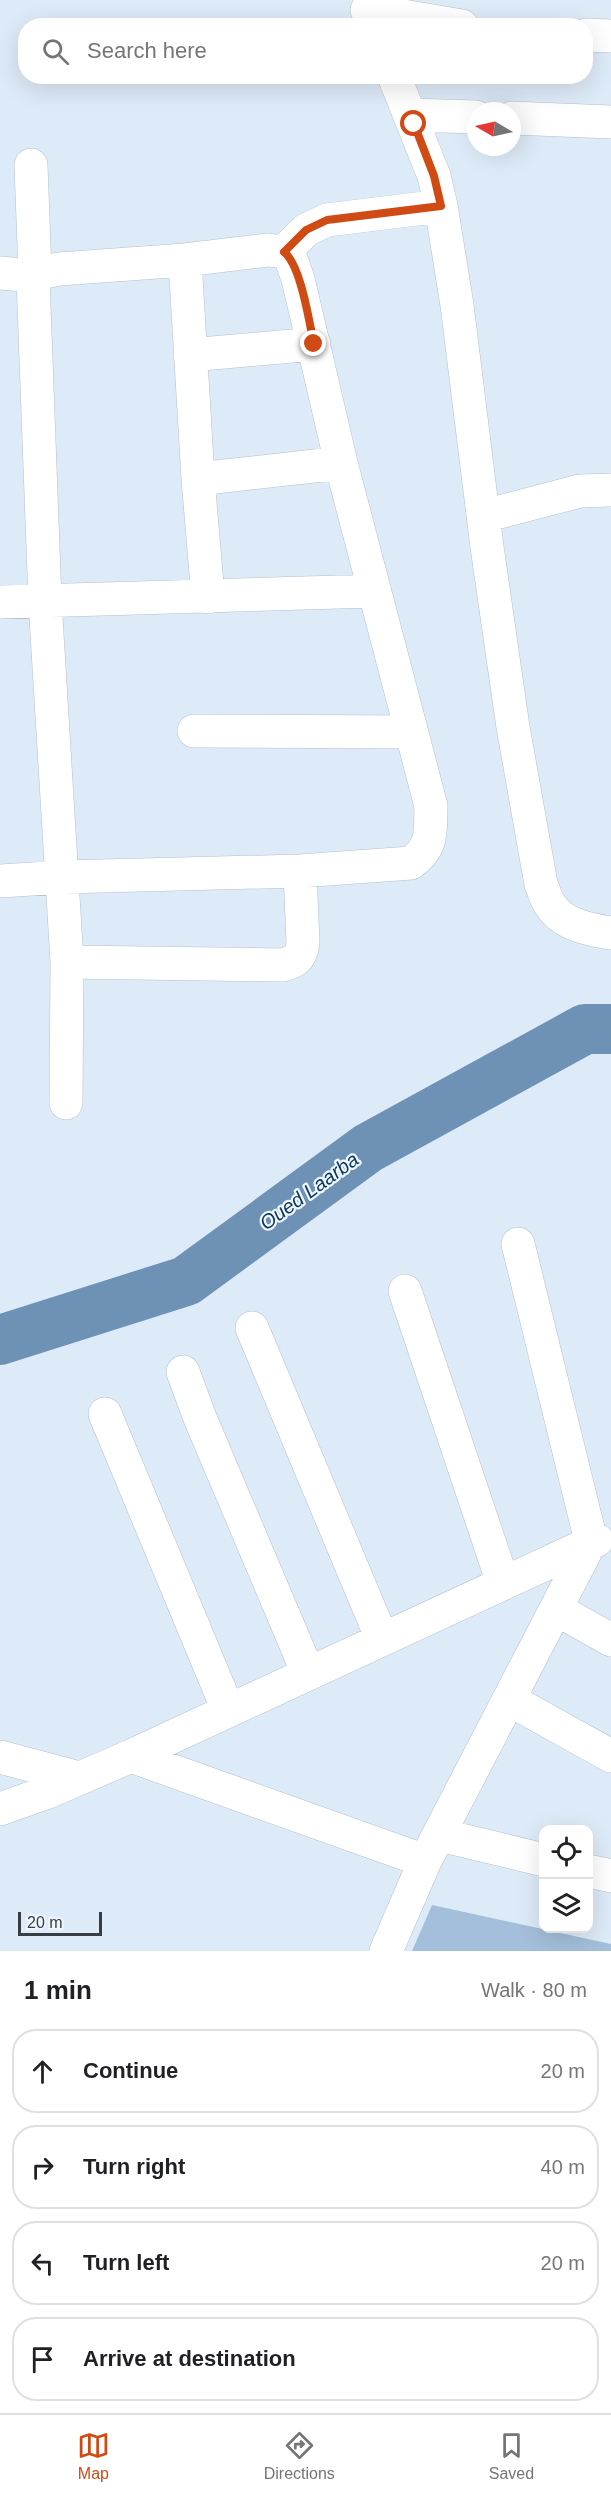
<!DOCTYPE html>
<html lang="en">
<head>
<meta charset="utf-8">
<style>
	:root { --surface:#fff; --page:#f2f2f2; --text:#202124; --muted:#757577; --line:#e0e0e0; --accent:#d04a14 }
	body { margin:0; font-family:Arial,sans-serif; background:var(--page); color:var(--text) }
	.controls { position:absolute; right:18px; bottom:18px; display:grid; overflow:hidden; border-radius:12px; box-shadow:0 6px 24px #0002 }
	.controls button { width:54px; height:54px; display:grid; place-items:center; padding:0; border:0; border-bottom:2px solid var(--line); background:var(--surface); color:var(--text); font:30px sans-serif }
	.compass { position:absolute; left:467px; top:102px; width:54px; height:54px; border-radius:50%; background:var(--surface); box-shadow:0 6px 24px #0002; rotate:279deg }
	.scale { position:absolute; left:18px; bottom:15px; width:84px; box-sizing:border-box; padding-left:6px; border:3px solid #383d42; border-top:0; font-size:16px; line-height:21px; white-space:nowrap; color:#383d42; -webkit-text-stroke:4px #eef6fe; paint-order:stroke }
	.stop { position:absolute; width:18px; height:18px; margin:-14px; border:4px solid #d04a14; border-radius:50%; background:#fff }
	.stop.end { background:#d04a14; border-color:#fff; box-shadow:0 2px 6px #0008 }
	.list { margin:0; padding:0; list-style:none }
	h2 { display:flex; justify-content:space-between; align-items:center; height:78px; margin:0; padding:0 24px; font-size:26px }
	h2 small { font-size:20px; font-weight:400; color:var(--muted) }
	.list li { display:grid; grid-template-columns:39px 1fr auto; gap:18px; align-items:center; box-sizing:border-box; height:84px; margin:0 12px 12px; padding:0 12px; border:2px solid var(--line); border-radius:24px }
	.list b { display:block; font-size:22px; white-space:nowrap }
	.list em { font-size:20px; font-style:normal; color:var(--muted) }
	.icon { flex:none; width:33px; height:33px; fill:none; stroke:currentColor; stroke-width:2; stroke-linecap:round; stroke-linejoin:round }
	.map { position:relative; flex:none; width:611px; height:1951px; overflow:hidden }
	.search { position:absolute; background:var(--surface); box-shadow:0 6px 24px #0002; left:18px; right:18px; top:18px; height:66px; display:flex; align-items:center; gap:15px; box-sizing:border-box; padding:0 21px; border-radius:24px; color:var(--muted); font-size:22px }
	.sheet { height:462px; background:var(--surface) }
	nav { display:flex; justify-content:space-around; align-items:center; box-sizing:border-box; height:84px; border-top:2px solid var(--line); background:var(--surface); font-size:16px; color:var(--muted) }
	nav a { display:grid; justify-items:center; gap:3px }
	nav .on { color:var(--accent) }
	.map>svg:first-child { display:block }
</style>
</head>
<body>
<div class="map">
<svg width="611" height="1951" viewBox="0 0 611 1951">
	<rect width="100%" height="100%" fill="#ddeaf7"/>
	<path fill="#a3bfdb" d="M432,1905L611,1944V1951H412Z"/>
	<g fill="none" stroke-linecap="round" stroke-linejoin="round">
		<path stroke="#6e92b6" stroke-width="50" d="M0,1340L186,1281L368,1148L585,1029H611"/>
		<g stroke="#b4c1cd" stroke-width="34">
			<path id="minor" d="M367,10L462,26
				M586,35L611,36
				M394,76L434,176L441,206L457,305L487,547L513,727L541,884C544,891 546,900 551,906C563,925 591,930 611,933
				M410,115L476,117
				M512,118L611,122
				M31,165L35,274
				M284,252L306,230L327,220L441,206
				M185,260L198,479L208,597
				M0,273L34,276
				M190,355L314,344
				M198,479L341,463
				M484,516L580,491L611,490
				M0,602L373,591
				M194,731L411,732
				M0,881L63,877L300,871L411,863C434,846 430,832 431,806L341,463L298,279L291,259L284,252L268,250L185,260L59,269L35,274L33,279L45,601L67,962L66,1103
				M67,962L283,965C297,961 301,957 303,943L300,871
				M405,1291L503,1583
				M252,1328L382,1639
				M183,1372L200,1418L308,1673
				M105,1414L228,1710
				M556,1609L611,1640
				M510,1700L611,1756
				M131,1756L425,1861
				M0,1757L79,1778
				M0,1809L48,1792L131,1756L597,1540
				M440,1835L544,1860
				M588,1871L611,1876
				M386,1951L425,1861L591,1541L518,1244"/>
		</g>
		<use href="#minor" stroke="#fff" stroke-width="33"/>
	</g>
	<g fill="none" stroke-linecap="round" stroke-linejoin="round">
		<path stroke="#d04a14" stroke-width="8" d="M314,344C309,322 301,265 284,252L306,230L327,220L441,206L434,176L414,124"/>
	</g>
	<g text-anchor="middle" stroke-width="4.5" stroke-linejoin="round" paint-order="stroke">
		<g font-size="20" font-style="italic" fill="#0c365a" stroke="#eef6fe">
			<text transform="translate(309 1191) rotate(-36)" y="7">Oued Laarba</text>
		</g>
	</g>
</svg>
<div class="controls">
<button><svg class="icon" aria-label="locate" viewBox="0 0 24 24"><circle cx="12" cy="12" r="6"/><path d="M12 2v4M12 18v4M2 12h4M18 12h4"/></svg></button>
<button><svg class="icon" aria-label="layers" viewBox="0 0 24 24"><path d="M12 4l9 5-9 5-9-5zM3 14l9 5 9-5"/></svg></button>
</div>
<svg class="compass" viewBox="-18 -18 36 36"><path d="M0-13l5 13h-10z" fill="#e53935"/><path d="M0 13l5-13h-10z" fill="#757577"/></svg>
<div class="scale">20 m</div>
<div class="stop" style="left:414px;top:124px"></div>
<div class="stop end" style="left:314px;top:344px"></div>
<div class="search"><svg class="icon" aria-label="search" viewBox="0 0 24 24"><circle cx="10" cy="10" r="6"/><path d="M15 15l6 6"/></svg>Search here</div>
</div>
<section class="sheet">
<h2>1 min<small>Walk · 80 m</small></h2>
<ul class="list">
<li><svg class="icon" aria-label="ahead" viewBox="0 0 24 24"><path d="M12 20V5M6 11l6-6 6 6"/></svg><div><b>Continue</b></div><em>20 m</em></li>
<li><svg class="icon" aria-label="right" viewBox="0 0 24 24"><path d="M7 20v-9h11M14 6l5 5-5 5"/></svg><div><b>Turn right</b></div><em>40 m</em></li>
<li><svg class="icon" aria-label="left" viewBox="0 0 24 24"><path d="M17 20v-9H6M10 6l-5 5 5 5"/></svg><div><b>Turn left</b></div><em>20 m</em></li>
<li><svg class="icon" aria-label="arrive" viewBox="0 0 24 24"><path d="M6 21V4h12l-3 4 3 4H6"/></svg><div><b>Arrive at destination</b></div></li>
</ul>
</section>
<nav>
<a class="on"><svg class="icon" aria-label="map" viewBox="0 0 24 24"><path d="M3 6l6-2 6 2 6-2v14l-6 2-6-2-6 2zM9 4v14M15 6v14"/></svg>Map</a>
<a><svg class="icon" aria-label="directions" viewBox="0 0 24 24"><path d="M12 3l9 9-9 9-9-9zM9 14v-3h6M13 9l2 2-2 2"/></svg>Directions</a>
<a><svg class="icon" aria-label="saved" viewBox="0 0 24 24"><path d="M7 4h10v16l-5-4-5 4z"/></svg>Saved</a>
</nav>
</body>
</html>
